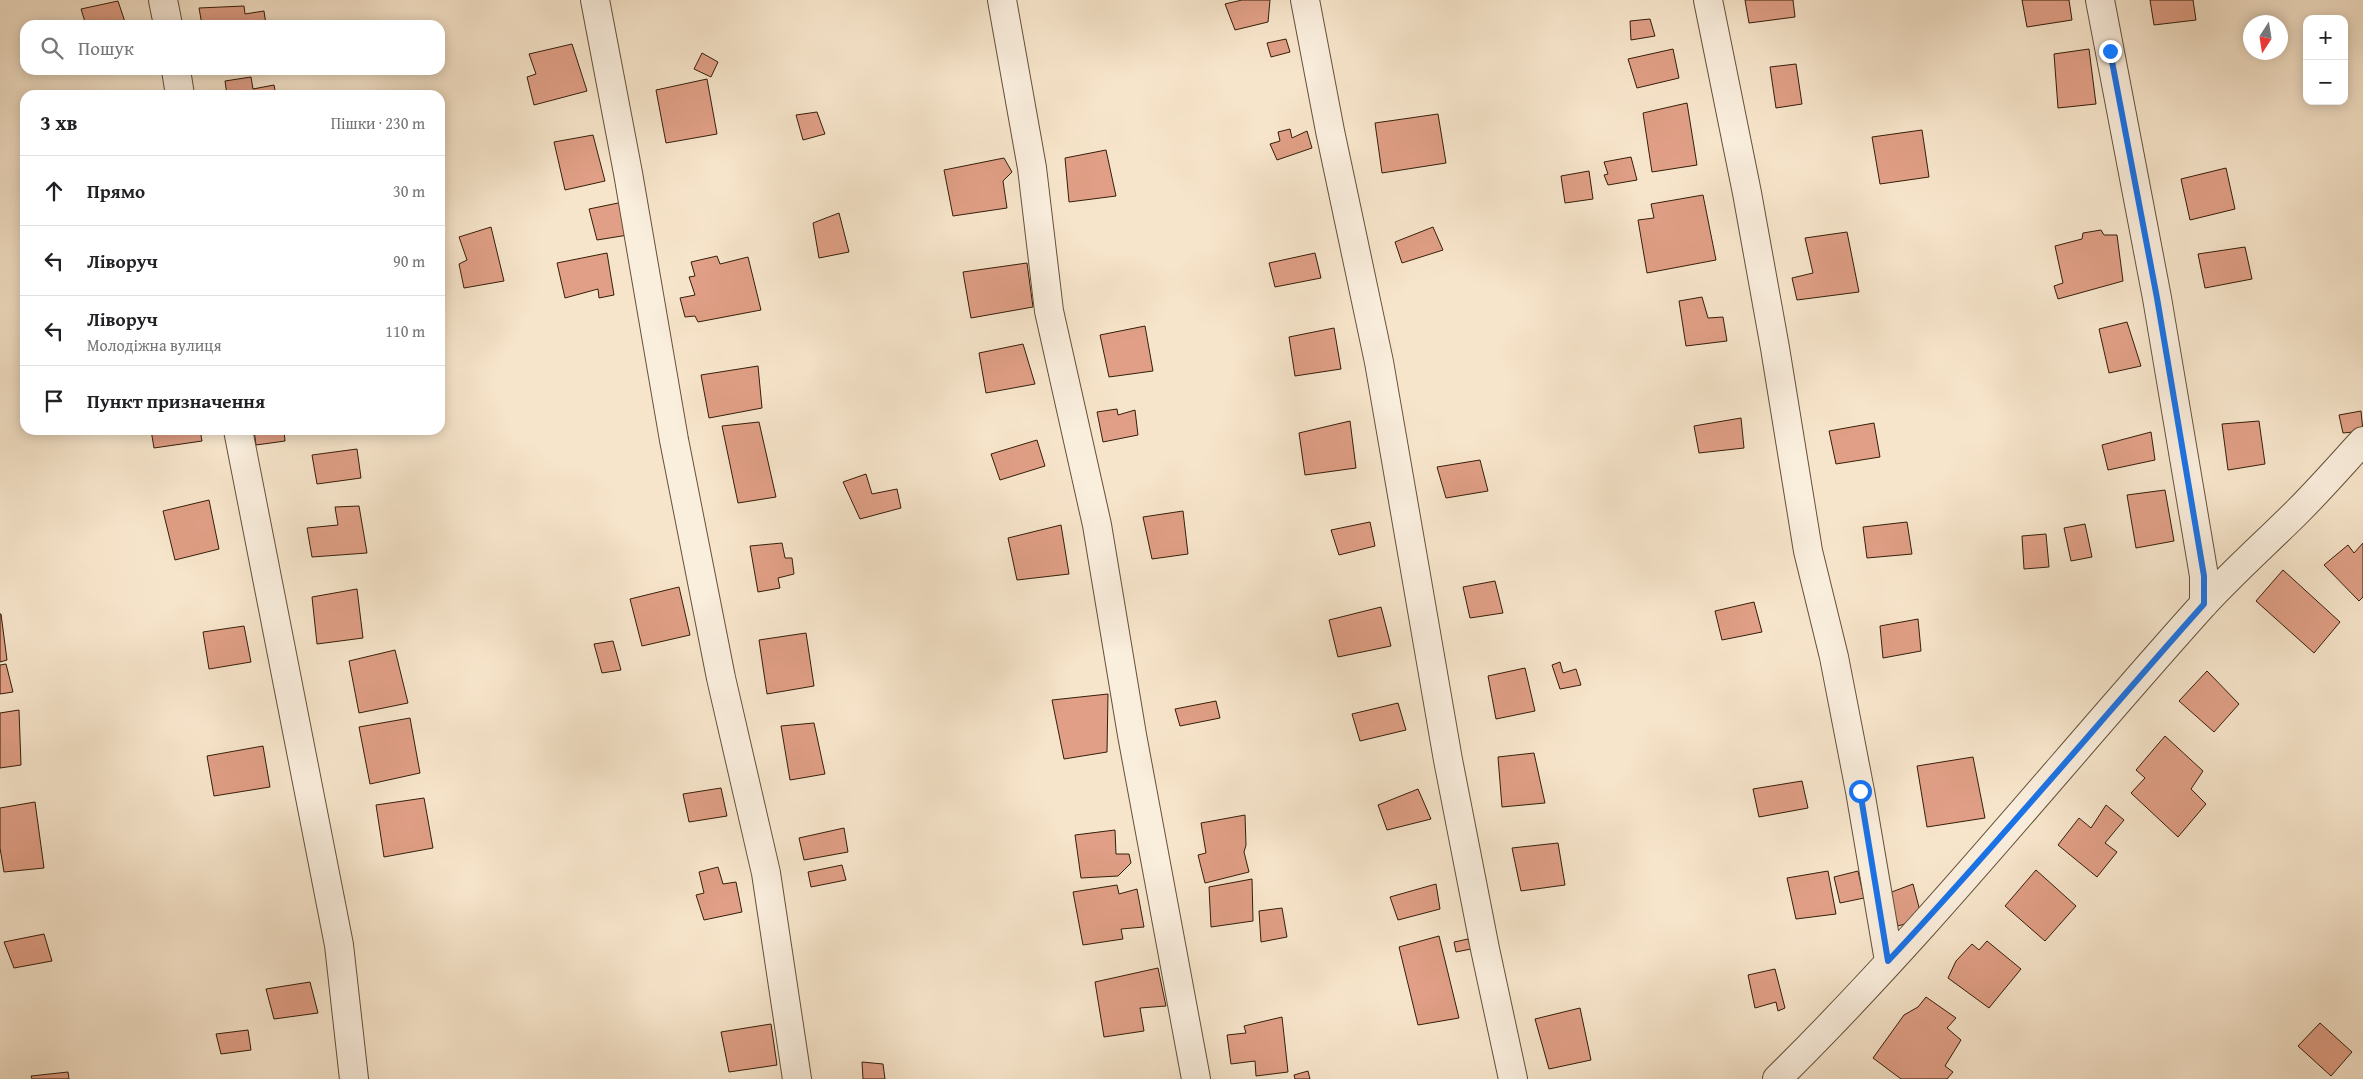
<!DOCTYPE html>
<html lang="uk">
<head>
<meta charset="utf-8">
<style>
	:root { --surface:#fff; --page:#f2f2f2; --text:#202124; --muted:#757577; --line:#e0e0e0 }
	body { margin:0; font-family:"Gentium Book Plus",serif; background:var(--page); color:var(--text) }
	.controls { position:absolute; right:15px; top:15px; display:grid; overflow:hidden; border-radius:10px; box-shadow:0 2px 12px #0003 }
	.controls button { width:45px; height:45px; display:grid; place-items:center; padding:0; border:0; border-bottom:1px solid var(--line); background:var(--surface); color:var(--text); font:25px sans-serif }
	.compass { position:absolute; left:2243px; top:15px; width:45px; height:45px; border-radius:50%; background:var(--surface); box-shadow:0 2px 12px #0003; rotate:192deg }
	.stop { position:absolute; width:15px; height:15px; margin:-11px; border:4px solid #1a73e8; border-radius:50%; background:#fff }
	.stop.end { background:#1a73e8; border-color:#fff; box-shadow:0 1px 5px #0008 }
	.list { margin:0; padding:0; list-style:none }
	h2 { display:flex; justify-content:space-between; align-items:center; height:65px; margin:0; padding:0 20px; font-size:21px }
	h2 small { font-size:16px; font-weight:400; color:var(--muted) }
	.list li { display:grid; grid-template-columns:32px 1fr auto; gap:15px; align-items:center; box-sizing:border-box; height:70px; padding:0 20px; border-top:1px solid var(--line) }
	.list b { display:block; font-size:19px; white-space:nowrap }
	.list p { margin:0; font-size:16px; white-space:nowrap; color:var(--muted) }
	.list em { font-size:16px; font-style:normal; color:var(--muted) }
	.icon { flex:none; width:28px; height:28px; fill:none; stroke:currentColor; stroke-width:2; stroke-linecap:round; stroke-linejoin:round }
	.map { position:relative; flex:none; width:2363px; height:1079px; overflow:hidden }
	.search { position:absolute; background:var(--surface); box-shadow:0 2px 12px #0003; left:20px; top:20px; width:425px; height:55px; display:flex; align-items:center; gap:12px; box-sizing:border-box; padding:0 18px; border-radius:15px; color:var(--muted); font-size:19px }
	.panel { position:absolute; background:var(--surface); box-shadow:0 2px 12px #0003; left:20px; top:90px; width:425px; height:345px; border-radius:15px }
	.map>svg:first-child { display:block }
</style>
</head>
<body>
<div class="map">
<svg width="2363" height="1079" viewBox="0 0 2363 1079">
	<rect width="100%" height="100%" fill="#f7e5cb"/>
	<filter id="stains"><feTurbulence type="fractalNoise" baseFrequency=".004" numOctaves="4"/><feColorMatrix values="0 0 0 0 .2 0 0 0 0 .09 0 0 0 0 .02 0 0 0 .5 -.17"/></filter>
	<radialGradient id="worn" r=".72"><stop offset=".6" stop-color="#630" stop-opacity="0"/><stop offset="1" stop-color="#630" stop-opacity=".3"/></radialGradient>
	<path fill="#e09f86" stroke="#341e08" d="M1242,0H1270L1268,22L1235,30L1225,4Z
		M1745,0H1793L1795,17L1749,23Z
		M2022,0H2069L2072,20L2027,27Z
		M2150,0H2193L2196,20L2154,25Z
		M118,1L126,25H86L81,9Z
		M244,6L245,14L264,11L266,25H202L199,8Z
		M1650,19L1655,36L1631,40L1630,21Z
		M1286,39L1290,52L1271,57L1267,43Z
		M572,44L587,91L534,105L527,77L536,74L529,54Z
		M1673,49L1679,78L1637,88L1628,59Z
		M2089,49L2096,104L2058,108L2054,54Z
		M702,53L718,62L711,77L694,69Z
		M1796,64L1802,104L1776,108L1770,67Z
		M251,77L253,89L274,85L276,95H227L225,81Z
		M707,79L717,134L666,143L656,90Z
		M1687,103L1697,165L1652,172L1643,113Z
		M817,112L825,134L803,140L796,115Z
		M1438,114L1446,163L1382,173L1375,123Z
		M1290,129L1292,138L1307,131L1312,148L1277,160L1270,144L1280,141L1278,132Z
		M1922,130L1929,177L1880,184L1872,137Z
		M593,135L605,181L565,190L554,142Z
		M1106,150L1116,196L1069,202L1065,158Z
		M1631,157L1637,180L1608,185L1604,175L1608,174L1604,162Z
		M1004,158L1012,172L1003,181L1007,208L953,216L944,170Z
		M2226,168L2235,209L2190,220L2181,179Z
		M1589,171L1593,199L1565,203L1561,176Z
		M1703,195L1716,260L1647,273L1638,220L1654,218L1651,204Z
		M623,202L628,235L597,240L589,209Z
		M839,213L849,252L819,258L813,223Z
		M491,227L504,281L464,288L459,264L467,260L459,237Z
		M1433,227L1443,250L1402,263L1395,242Z
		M2101,230L2104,235H2117L2123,281L2058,299L2054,286L2063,283L2055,246L2082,239L2083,233Z
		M1847,232L1859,292L1797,300L1792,278L1813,273L1805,238Z
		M2245,247L2252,279L2205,288L2198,254Z
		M607,253L614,295L599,298L598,289L565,298L557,263Z
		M1315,253L1321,278L1275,287L1269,263Z
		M717,256L720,264L748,257L761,310L698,322L695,316L685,317L680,298L695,295L689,277L695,276L691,262Z
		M1027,263L1033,307L971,318L963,272Z
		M1702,297L1708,318L1723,317L1727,341L1686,346L1679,301Z
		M2127,322L2141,366L2109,373L2099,329Z
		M1145,326L1153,371L1109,377L1100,335Z
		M1334,328L1341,369L1295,376L1289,337Z
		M1023,344L1035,384L986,393L979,353Z
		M758,366L762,408L709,418L701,375Z
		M1117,409L1118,415L1135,410L1138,435L1103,442L1097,412Z
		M2361,411L2363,431L2343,433L2339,415Z
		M1741,418L1744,448L1699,453L1694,426Z
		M1350,421L1356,468L1305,475L1299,433Z
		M2259,421L2265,464L2228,470L2222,424Z
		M759,422L776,497L738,503L722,426Z
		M1874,423L1880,457L1836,464L1829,431Z
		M151,430H200L202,441L154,448Z
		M254,430H284L285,441L256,445Z
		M2151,432L2155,460L2108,470L2102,445Z
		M1037,440L1045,466L1000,480L991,454Z
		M357,449L361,478L317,484L312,455Z
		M1480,460L1488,491L1446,498L1437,467Z
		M866,474L872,494L897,489L901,508L860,519L843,482Z
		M2165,490L2174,541L2136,548L2127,495Z
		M209,500L219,549L175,560L163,511Z
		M359,506L367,553L312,557L307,528L338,525L335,507Z
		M1183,511L1188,554L1152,559L1143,517Z
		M1370,522L1375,546L1339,555L1331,530Z
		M1907,522L1912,554L1867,558L1863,527Z
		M2085,524L2092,557L2071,561L2064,528Z
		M1061,525L1069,574L1017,580L1008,538Z
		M2046,534L2049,567L2024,569L2022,536Z
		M782,543L785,558H792L794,574L778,578L780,588L758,592L750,546Z
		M2363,543V597L2359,601L2324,565L2348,545L2354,553Z
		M2283,570L2340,622L2314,653L2256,601Z
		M1495,581L1503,613L1470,618L1463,587Z
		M679,587L690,635L642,646L630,599Z
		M357,589L363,638L317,644L312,597Z
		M1754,602L1762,632L1722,640L1715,611Z
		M1381,607L1391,646L1338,657L1329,620Z
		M1,614L7,660L0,662V614Z
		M1918,619L1921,651L1883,658L1880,626Z
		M244,626L251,662L209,669L203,632Z
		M806,633L814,686L767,694L759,640Z
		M613,641L621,670L602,673L594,644Z
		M395,650L408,703L359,713L349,661Z
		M1560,662L1563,673L1576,669L1581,685L1560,689L1552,665Z
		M6,664L13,692L0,694V665Z
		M1525,668L1535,711L1496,719L1488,676Z
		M2207,671L2239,704L2214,732L2179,701Z
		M1108,694L1107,752L1064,759L1052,700Z
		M1216,701L1220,718L1180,726L1175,709Z
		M1398,703L1406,730L1360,741L1352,714Z
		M19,710L21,765L0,768V713Z
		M410,718L420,773L370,784L359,727Z
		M814,723L825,774L790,780L781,726Z
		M2165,736L2203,771L2191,789L2206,804L2178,837L2131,793L2145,778L2136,770Z
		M263,746L270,787L214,796L207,756Z
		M1534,753L1545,803L1502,807L1498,757Z
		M1973,757L1985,818L1927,827L1917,766Z
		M1802,781L1808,808L1759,817L1753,789Z
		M721,788L727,816L689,822L683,794Z
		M1418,789L1431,819L1387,830L1378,805Z
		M424,798L433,848L384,857L376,805Z
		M35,802L44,868L4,872L0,848V808Z
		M2106,805L2124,820L2105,843L2117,852L2097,877L2058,845L2079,818L2091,828Z
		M1245,815L1246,845L1244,852L1249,872L1205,883L1198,855L1206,853L1201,823Z
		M844,828L848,852L804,860L799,838Z
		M1115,830L1116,854H1129L1131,863L1118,876L1081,878L1075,835Z
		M1558,843L1565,885L1521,891L1512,848Z
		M842,865L846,880L811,887L808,872Z
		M718,867L723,884L736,882L742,912L704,920L696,895L704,893L699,872Z
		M2036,870L2076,906L2045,941L2005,906Z
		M1828,871L1836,914L1796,919L1787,878Z
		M1858,871L1864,898L1840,903L1834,877Z
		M1252,879L1253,921L1211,927L1209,887Z
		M1436,884L1440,909L1398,920L1390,897Z
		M1913,884L1922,919L1898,926L1889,893Z
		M1117,885L1119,894L1137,889L1144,927L1121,929L1123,939L1083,945L1073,892Z
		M1282,908L1287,937L1261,942L1259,911Z
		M44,934L52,961L14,968L4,942Z
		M1439,936L1459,1018L1418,1025L1399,947Z
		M1468,939L1471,949L1456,952L1454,942Z
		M1987,941L2021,969L1989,1008L1948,978L1956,961L1972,944L1979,950Z
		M1158,968L1166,1006L1140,1008L1144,1031L1104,1037L1095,982Z
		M1775,969L1785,1008L1778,1011L1776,1002L1755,1008L1748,975Z
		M310,982L318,1013L274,1019L266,989Z
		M1926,997L1956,1018L1947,1028L1961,1040L1945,1066L1953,1072L1947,1079H1901L1873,1058L1904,1015L1918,1007Z
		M1580,1008L1591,1060L1549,1069L1535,1019Z
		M1282,1017L1288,1072L1256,1076L1255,1061L1231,1064L1227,1035L1246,1033L1244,1026Z
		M2320,1023L2352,1052L2331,1076L2298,1046Z
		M771,1024L777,1065L729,1072L721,1032Z
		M248,1030L251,1050L221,1054L216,1034Z
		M862,1062L883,1064L885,1079H863Z
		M1308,1071L1310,1079H1295L1294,1075Z
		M68,1072L69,1079H32L31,1076Z"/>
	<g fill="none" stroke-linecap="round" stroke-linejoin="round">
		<g stroke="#655039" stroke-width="30">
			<path id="minor" d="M163,0L168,25
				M595,0L628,173L674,440L721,678L766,873L797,1079
				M1002,0L1032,168L1049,311L1097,525L1132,735L1196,1079
				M1305,0L1330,131L1379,362L1448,760L1485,949L1513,1079
				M1708,0L1747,193L1775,348L1808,551L1834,657L1860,791L1889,961
				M2100,0L2157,298L2204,576V604
				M176,70L180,95
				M238,430L339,945L354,1079
				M1777,1079C1928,930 2060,764 2202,606C2232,573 2266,543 2298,511C2320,489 2341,465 2363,441"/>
		</g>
		<use href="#minor" stroke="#faeedd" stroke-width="28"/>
	</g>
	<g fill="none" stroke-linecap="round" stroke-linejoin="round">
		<path stroke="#1a73e8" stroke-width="6" d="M1860,791L1888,961C1997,845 2098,723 2204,604V576L2157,298L2110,51"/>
	</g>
	<rect width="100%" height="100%" filter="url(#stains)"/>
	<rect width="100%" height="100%" fill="url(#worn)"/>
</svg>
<div class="controls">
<button>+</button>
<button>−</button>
</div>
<svg class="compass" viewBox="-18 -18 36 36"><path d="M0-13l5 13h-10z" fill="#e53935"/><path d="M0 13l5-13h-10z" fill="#757577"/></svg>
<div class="stop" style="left:1860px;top:791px"></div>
<div class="stop end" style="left:2110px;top:51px"></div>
<div class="search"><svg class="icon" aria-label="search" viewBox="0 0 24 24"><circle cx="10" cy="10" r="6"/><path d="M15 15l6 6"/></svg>Пошук</div>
<section class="panel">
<h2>3 хв<small>Пішки · 230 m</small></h2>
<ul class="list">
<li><svg class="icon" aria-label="ahead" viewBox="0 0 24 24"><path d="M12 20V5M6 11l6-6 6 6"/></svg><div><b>Прямо</b></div><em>30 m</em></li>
<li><svg class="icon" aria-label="left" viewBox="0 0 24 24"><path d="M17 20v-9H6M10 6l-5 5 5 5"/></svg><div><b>Ліворуч</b></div><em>90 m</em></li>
<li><svg class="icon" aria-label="left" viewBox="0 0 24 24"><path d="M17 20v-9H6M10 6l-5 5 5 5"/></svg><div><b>Ліворуч</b><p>Молодіжна вулиця</p></div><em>110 m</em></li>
<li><svg class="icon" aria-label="arrive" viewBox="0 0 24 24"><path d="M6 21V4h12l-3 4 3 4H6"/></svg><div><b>Пункт призначення</b></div></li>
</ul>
</section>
</div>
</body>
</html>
